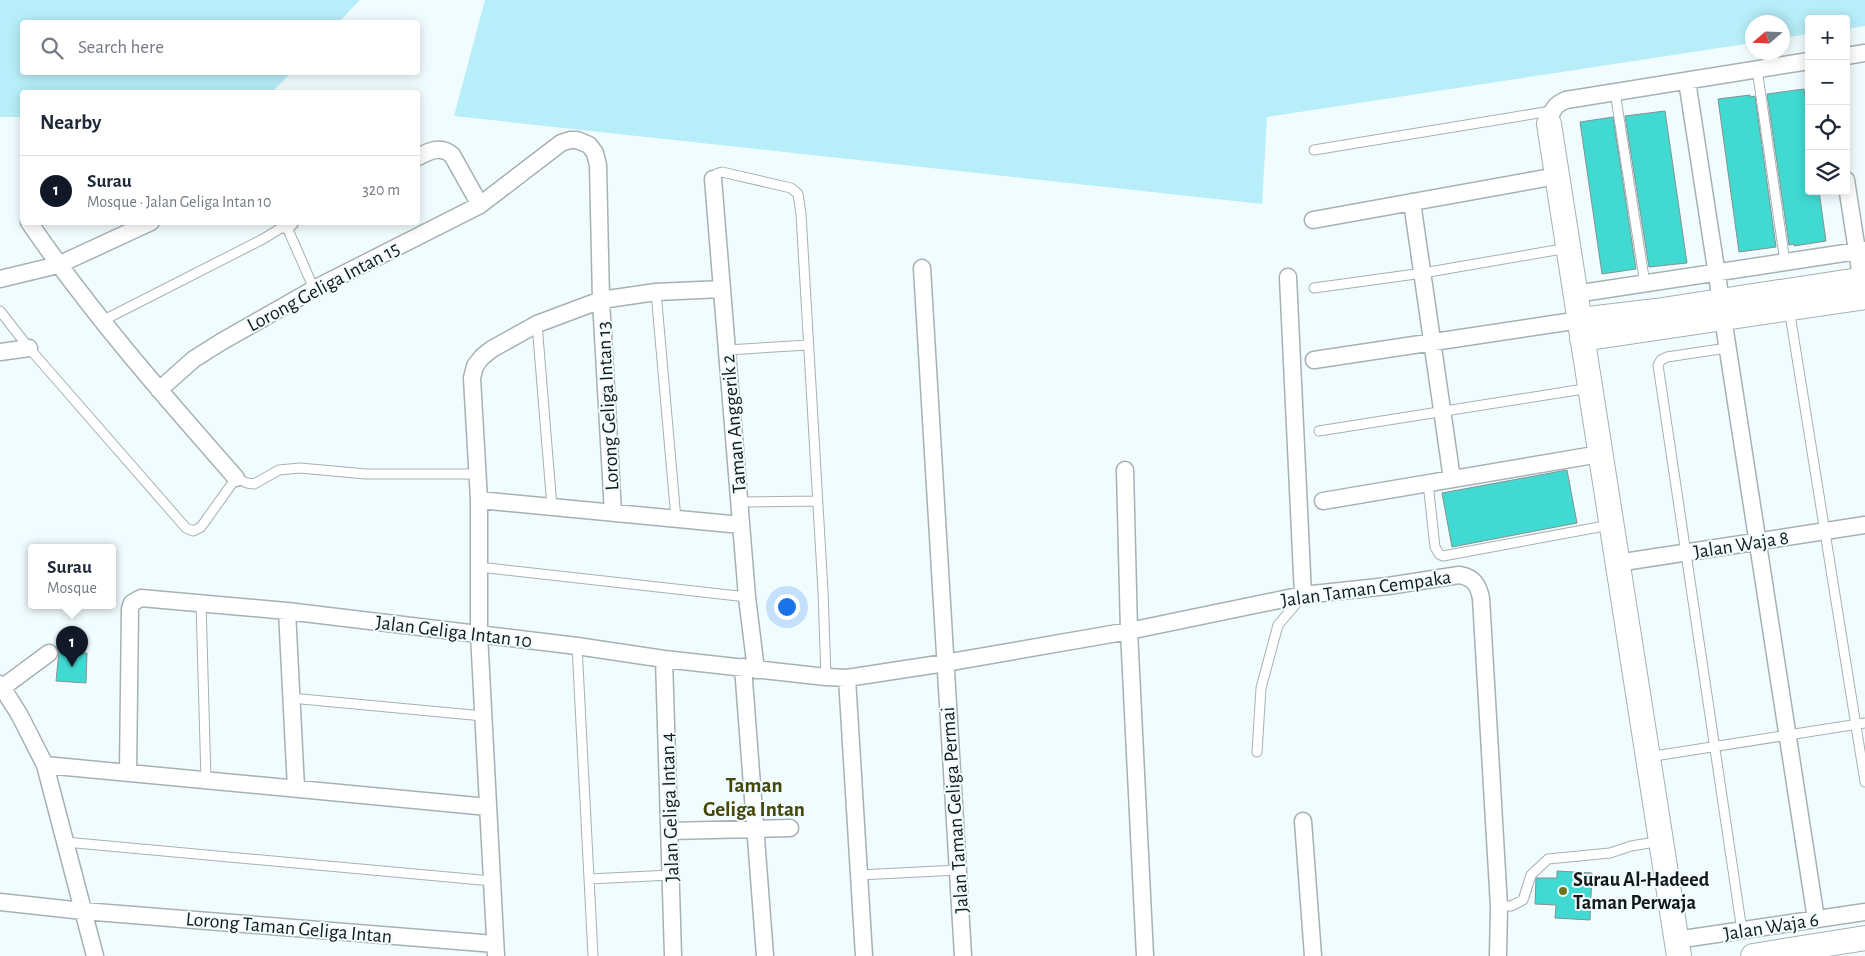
<!DOCTYPE html>
<html lang="en">
<head>
<meta charset="utf-8">
<style>
	:root { --surface:#fff; --page:#f6f6f7; --text:#1f2937; --muted:#747a83; --line:#e0e1e3; --accent:#111827 }
	body { margin:0; font-family:"Alegreya Sans",sans-serif; background:var(--page); color:var(--text) }
	.controls { position:absolute; right:15px; top:15px; display:grid; overflow:hidden; border-radius:5px; box-shadow:0 2px 12px #0003 }
	.controls button { width:45px; height:45px; display:grid; place-items:center; padding:0; border:0; border-bottom:1px solid var(--line); background:var(--surface); color:var(--text); font:25px sans-serif }
	.compass { position:absolute; left:1745px; top:15px; width:45px; height:45px; border-radius:50%; background:var(--surface); box-shadow:0 2px 12px #0003; rotate:251deg }
	.you { position:absolute; left:786px; top:606px; width:18px; height:18px; margin:-12px; border:4px solid #fff; border-radius:50%; background:#1a73e8; box-shadow:0 0 0 8px #1a73e833 }
	.badge { display:grid; place-items:center; width:32px; height:32px; border-radius:50%; background:var(--accent); color:#fff; font-size:16px; font-weight:700 }
	.pin { position:absolute; translate:-50% -41px; filter:drop-shadow(0 1px 2px #0008) }
	.pin::after { content:''; position:absolute; top:26px; width:18px; height:15px; background:inherit; clip-path:polygon(0 0,100% 0,50% 100%) }
	.popup { position:absolute; left:28px; top:544px; width:88px; height:65px; box-sizing:border-box; display:grid; place-content:center; border-radius:5px; background:var(--surface); filter:drop-shadow(0 1px 4px #0005); font-size:16px; white-space:nowrap; color:var(--muted) }
	.popup b { font-size:19px; color:var(--text) }
	.popup::after { content:''; position:absolute; left:50%; top:100%; margin-left:-10px; border:10px solid transparent; border-top-color:var(--surface) }
	.list { margin:0; padding:0; list-style:none }
	h2 { display:flex; justify-content:space-between; align-items:center; height:65px; margin:0; padding:0 20px; font-size:21px }
	h2 small { font-size:16px; font-weight:400; color:var(--muted) }
	.list li { display:grid; grid-template-columns:32px 1fr auto; gap:15px; align-items:center; box-sizing:border-box; height:70px; padding:0 20px; border-top:1px solid var(--line) }
	.list b { display:block; font-size:19px; white-space:nowrap }
	.list p { margin:0; font-size:16px; white-space:nowrap; color:var(--muted) }
	.list em { font-size:16px; font-style:normal; color:var(--muted) }
	.icon { flex:none; width:28px; height:28px; fill:none; stroke:currentColor; stroke-width:2; stroke-linecap:round; stroke-linejoin:round }
	.map { position:relative; flex:none; width:1865px; height:956px; overflow:hidden }
	.search { position:absolute; background:var(--surface); box-shadow:0 2px 12px #0003; left:20px; top:20px; width:400px; height:55px; display:flex; align-items:center; gap:12px; box-sizing:border-box; padding:0 18px; border-radius:5px; color:var(--muted); font-size:19px }
	.panel { position:absolute; background:var(--surface); box-shadow:0 2px 12px #0003; left:20px; top:90px; width:400px; height:135px; border-radius:5px }
	.map>svg:first-child { display:block }
</style>
</head>
<body>
<div class="map">
<svg width="1865" height="956" viewBox="0 0 1865 956">
	<rect width="100%" height="100%" fill="#f1fcff"/>
	<path fill="#b7eef9" d="M0,0H360L339,22H22V72L291,73L272,92H22V117H0Z
		M485,0H1865V26L1846,29V19H1809V34L1783,38L1782,22H1752V43L1267,117L1262,204L454,116Z"/>
	<path fill="#41dad3" stroke="#869190" d="M1804,89L1809,119V191H1819L1826,241L1794,246V244L1789,245L1767,94Z
		M1750,95V97L1755,96L1776,247L1739,252L1718,99Z
		M1665,111L1687,263L1649,267L1625,116Z
		M1613,117L1636,269L1602,274L1580,122Z
		M1567,470L1577,523L1452,547L1442,493Z
		M59,651L87,653L86,683L56,681Z
		M1557,871L1592,873L1590,920L1555,918L1556,905L1535,904L1536,878H1557Z"/>
	<g fill="none" stroke-linecap="round" stroke-linejoin="round">
		<g stroke="#a6b1b3" stroke-width="11">
			<path id="lane" d="M1757,69L1785,262
				M1615,92L1645,284
				M1314,150L1551,111
				M713,179L716,174L722,172L791,188L798,194L801,214L823,591L826,677
				M286,225L314,289
				M1314,288L1423,273L1568,248
				M656,292L676,519
				M1789,308L1865,782
				M0,311L29,348L186,528L193,531L201,527L236,478L247,483L254,484L279,470L300,468L366,474H477
				M102,321L263,239L286,225L285,223
				M537,324L552,507
				M1727,348L1667,357L1661,360L1658,365L1742,931
				M727,350L808,345
				M1319,431L1590,388
				M1428,483L1435,547L1439,554L1443,556L1610,525
				M739,502L817,501
				M479,567L747,597
				M201,603L206,780
				M577,646L593,956
				M291,698L483,716
				M1257,752L1261,688L1278,625L1302,597
				M1648,757L1865,723
				M65,842L492,881
				M859,875L958,870
				M589,879L671,875
				M1499,906H1511L1523,900L1531,875L1548,859L1610,853L1631,846L1661,841"/>
		</g>
		<g stroke="#a6b1b3" stroke-width="19">
			<path id="street" d="M1846,56L1865,53
				M1687,81L1721,301
				M1549,124C1551,111 1554,105 1566,100L1809,61
				M418,157C429,151 441,145 452,155L480,205
				M713,179L747,597L756,670
				M1846,180L1863,289
				M1412,202L1452,479
				M1313,220L1557,176
				M29,222C91,313 164,396 236,478
				M286,225L290,222
				M922,268L963,956
				M1288,277L1303,595
				M0,279L58,265L151,222
				M1575,294L1865,250
				M1723,318L1816,919
				M0,352L29,348
				M1314,360L1580,320
				M159,390L194,359L221,342L314,289L480,205L561,143L570,140H577L589,145L595,153L598,165L601,300L613,513
				M1125,470L1129,631L1145,956
				M479,500L741,525
				M1323,501L1600,454
				M1617,563L1865,525
				M287,611L296,788
				M664,659L673,956
				M743,667L765,956
				M847,678L864,956
				M0,684L19,714L45,765L95,956
				M3,687L49,653
				M45,765L488,807
				M128,773L130,609L132,603L141,598L287,611L577,646L664,659L826,677L847,678L945,663L1129,631L1303,595L1388,586L1459,575C1473,577 1478,584 1481,598L1499,906L1498,956
				M1303,821L1313,956
				M670,831L790,828
				M0,902L83,911L495,944
				M1676,940L1865,912
				M496,956L479,634V500L472,378L475,366L482,357L492,349L537,324L601,300L656,292L722,289"/>
		</g>
		<g stroke="#a6b1b3" stroke-width="26">
			<path id="secondary" d="M1549,124L1679,956
				M1580,320L1656,311L1865,279
				M1582,339L1865,297
				M1753,956L1865,938"/>
		</g>
		<use href="#lane" stroke="#fff" stroke-width="9"/>
		<use href="#street" stroke="#fff" stroke-width="16"/>
		<use href="#secondary" stroke="#fff" stroke-width="24"/>
	</g>
	<circle fill="#71731a" stroke="#f1fcff" stroke-width="2" cx="1563" cy="891" r="5"/>
	<g text-anchor="middle" stroke-width="4" stroke-linejoin="round" paint-order="stroke">
		<g font-size="20" fill="#15191a" stroke="#f1fcff">
			<text transform="translate(323 286) rotate(-28)" y="7">Lorong Geliga Intan 15</text>
			<text transform="translate(607 406) rotate(-93)" y="7">Lorong Geliga Intan 13</text>
			<text transform="translate(733 424) rotate(-95)" y="7">Taman Anggerik 2</text>
			<text transform="translate(1741 544) rotate(-9)" y="7">Jalan Waja 8</text>
			<text transform="translate(1366 588) rotate(-8)" y="7">Jalan Taman Cempaka</text>
			<text transform="translate(454 631) rotate(7)" y="7">Jalan Geliga Intan 10</text>
			<text transform="translate(669 807) rotate(-92)" y="7">Jalan Geliga Intan 4</text>
			<text transform="translate(954 810) rotate(-94)" y="7">Jalan Taman Geliga Permai</text>
			<text transform="translate(1771 926) rotate(-9)" y="7">Jalan Waja 6</text>
			<text transform="translate(289 927) rotate(5)" y="7">Lorong Taman Geliga Intan</text>
		</g>
		<g font-size="20" font-weight="bold" fill="#15191a" stroke="#f1fcff" text-anchor="start">
			<text x="1573" y="886">Surau Al-Hadeed<tspan x="1573" dy="23">Taman Perwaja</tspan></text>
		</g>
		<g font-size="21" font-weight="bold" fill="#464708" stroke="#f1fcff">
			<text x="754" y="792">Taman<tspan x="754" dy="24">Geliga Intan</tspan></text>
		</g>
	</g>
</svg>
<div class="controls">
<button>+</button>
<button>−</button>
<button><svg class="icon" aria-label="locate" viewBox="0 0 24 24"><circle cx="12" cy="12" r="6"/><path d="M12 2v4M12 18v4M2 12h4M18 12h4"/></svg></button>
<button><svg class="icon" aria-label="layers" viewBox="0 0 24 24"><path d="M12 4l9 5-9 5-9-5zM3 14l9 5 9-5"/></svg></button>
</div>
<svg class="compass" viewBox="-18 -18 36 36"><path d="M0-13l5 13h-10z" fill="#e53935"/><path d="M0 13l5-13h-10z" fill="#747a83"/></svg>
<div class="you"></div>
<div class="pin badge" style="left:72px;top:667px">1</div>
<div class="popup"><b>Surau</b>Mosque</div>
<div class="search"><svg class="icon" aria-label="search" viewBox="0 0 24 24"><circle cx="10" cy="10" r="6"/><path d="M15 15l6 6"/></svg>Search here</div>
<section class="panel">
<h2>Nearby<small></small></h2>
<ul class="list">
<li><span class="badge">1</span><div><b>Surau</b><p>Mosque · Jalan Geliga Intan 10</p></div><em>320 m</em></li>
</ul>
</section>
</div>
</body>
</html>
